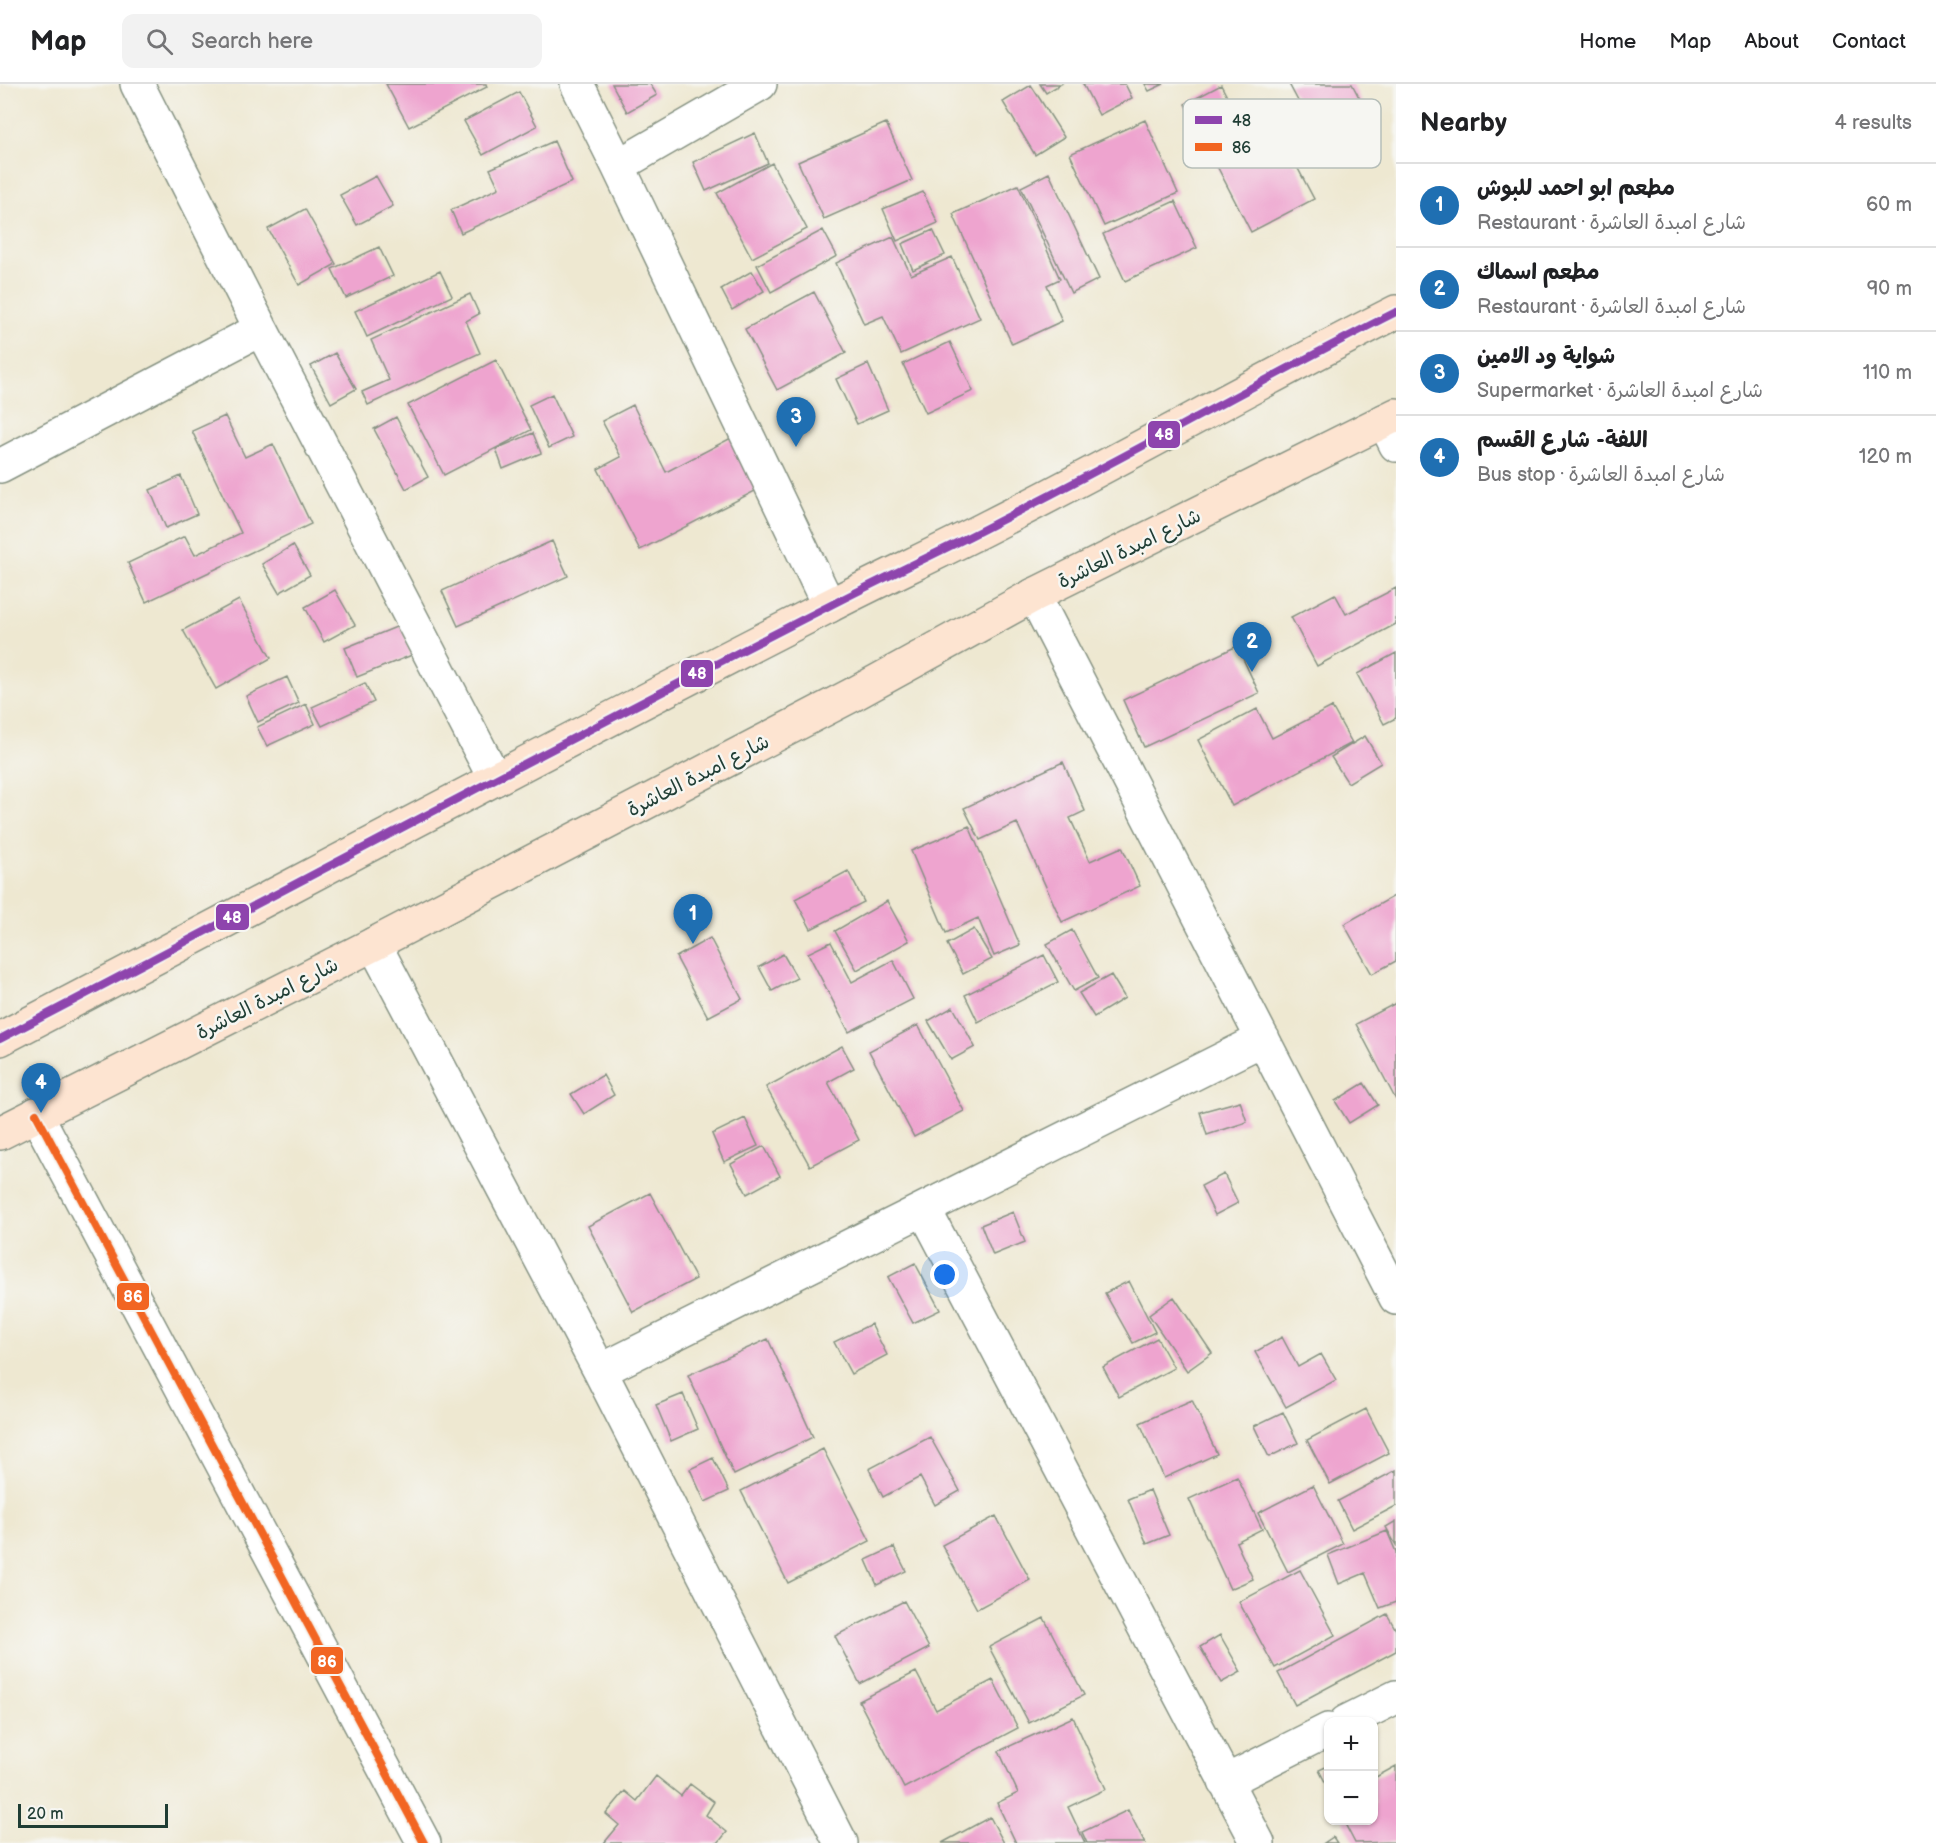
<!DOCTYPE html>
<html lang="en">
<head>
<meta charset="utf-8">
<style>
	:root { --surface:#fff; --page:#f2f2f2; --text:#202124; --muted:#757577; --line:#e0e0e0; --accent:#1f6fb2 }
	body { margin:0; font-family:"Balsamiq Sans","Playpen Sans Arabic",sans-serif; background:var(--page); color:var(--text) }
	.controls { position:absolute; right:18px; bottom:18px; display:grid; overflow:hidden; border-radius:12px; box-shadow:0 2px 4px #0004 }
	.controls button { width:54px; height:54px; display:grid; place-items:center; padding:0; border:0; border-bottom:2px solid var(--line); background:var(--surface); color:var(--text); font:30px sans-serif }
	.scale { position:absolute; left:18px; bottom:15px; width:150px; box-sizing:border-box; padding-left:6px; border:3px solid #1f3d34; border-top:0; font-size:16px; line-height:21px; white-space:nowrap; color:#1f3d34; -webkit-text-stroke:4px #f6f6f2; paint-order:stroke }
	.you { position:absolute; left:945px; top:1191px; width:21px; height:21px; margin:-15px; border:4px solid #fff; border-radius:50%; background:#1a73e8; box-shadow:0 0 0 9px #1a73e833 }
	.badge { display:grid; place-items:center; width:39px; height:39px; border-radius:50%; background:var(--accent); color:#fff; font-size:20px; font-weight:700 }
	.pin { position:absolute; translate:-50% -50px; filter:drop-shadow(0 2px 3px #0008) }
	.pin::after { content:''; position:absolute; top:32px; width:21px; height:18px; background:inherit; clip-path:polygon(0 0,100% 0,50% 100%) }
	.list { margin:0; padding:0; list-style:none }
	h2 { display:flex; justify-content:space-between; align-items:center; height:78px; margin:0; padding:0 24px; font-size:26px }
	h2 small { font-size:20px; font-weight:400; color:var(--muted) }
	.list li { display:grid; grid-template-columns:39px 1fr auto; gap:18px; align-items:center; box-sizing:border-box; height:84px; padding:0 24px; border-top:2px solid var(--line) }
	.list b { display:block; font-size:22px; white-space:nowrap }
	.list p { margin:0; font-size:20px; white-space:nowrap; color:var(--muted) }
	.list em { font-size:20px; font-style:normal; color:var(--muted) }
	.icon { flex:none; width:33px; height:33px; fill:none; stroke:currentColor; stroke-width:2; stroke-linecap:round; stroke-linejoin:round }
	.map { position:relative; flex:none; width:1396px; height:1759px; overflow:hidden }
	header { display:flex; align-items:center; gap:36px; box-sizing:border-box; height:84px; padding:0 30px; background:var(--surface); border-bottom:2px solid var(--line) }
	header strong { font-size:28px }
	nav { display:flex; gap:33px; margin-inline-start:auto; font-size:21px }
	.search { width:420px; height:54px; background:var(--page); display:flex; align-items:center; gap:15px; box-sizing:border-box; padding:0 21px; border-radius:12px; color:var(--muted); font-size:22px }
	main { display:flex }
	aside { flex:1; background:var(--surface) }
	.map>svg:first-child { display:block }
</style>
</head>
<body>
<header>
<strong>Map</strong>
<div class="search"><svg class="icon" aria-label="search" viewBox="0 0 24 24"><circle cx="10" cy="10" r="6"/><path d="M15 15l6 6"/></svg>Search here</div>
<nav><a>Home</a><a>Map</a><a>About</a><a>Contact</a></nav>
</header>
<main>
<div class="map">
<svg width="1396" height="1759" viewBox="0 0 1396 1759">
	<rect width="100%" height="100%" fill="#f6f6f2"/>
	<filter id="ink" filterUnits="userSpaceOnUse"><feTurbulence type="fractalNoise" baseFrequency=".0167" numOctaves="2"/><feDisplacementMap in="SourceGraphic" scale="12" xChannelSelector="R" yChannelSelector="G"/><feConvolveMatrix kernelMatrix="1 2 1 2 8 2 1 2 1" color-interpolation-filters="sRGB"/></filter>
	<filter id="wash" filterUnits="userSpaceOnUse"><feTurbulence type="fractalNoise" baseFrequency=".008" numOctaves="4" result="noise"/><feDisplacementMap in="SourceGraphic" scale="24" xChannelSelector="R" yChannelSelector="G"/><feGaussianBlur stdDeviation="1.35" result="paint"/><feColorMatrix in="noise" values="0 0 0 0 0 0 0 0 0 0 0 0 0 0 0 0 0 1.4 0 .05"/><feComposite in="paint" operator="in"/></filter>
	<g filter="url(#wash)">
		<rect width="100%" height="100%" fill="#eee8d1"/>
		<g id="blocks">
			<path fill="#eea4cf" d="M386,0H486L487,3L409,43Z
				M612,0H650L657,11L627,28Z
				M1040,0H1061L1046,9Z
				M1083,0H1125L1132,14L1099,31Z
				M1145,0H1164L1149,7Z
				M1289,0H1352L1362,19L1313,45Z
				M1031,1L1064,53L1035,71L1003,18Z
				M1221,1L1260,76L1286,62L1314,115L1251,148L1185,20Z
				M519,8L537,42L483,71L464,37Z
				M1145,36L1178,109L1104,142L1070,70Z
				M886,39L912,96L824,135L798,78Z
				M755,49L768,79L706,107L693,78Z
				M554,57L572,98L461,149L451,126L499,104L490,85Z
				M772,79L807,145L752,174L717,109Z
				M1049,89L1099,195L1071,209L1021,103Z
				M376,92L393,122L357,141L340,111Z
				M1018,101L1060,195L1047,201L1062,237L1012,260L953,130Z
				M923,108L938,139L897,157L883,125Z
				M1175,117L1197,164L1125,197L1103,150Z
				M305,125L336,180L299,201L268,145Z
				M823,146L837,172L771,208L757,181Z
				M933,146L945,171L913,186L902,160Z
				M893,153L911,191L952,173L980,234L901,270L883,232L864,240L836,179Z
				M379,163L393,192L346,214L332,185Z
				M440,187L452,212L367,253L355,227Z
				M752,187L764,207L732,226L721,205Z
				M814,208L846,269L777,306L745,245Z
				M470,210L479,230L466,237L480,269L368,321L362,308L389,296L371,256Z
				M950,258L973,307L926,329L903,280Z
				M335,269L356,305L331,319L311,282Z
				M496,276L531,346L444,391L408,321Z
				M868,280L888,326L857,340L836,295Z
				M552,310L572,353L549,364L529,321Z
				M633,321L666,388L733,353L759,405L640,466L598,385L621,373L602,337Z
				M225,332L245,373L273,360L311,440L146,518L128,479L185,452L195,471L241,449L192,347Z
				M396,333L428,393L406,405L374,345Z
				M533,349L541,369L503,385L496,365Z
				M181,392L197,430L166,444L150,406Z
				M552,457L568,492L458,542L442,507Z
				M293,461L310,491L279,509L262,480Z
				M1396,504V540L1317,582L1291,533L1335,510L1346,530Z
				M335,506L355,541L324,558L305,523Z
				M239,516L271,574L216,605L183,546Z
				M401,541L412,571L357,593L345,564Z
				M1237,562L1259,609L1144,663L1123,616Z
				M1396,569V634L1384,640L1357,590Z
				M287,593L299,619L258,638L246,612Z
				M365,599L374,618L322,642L312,623Z
				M306,620L315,640L267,662L257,643Z
				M1332,623L1352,659L1232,722L1198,656L1257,625L1272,654Z
				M1365,652L1381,679L1348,699L1331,673Z
				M1063,678L1085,727L1070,734L1090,777L1122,763L1140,802L1062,838L1017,739L980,756L964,724Z
				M969,742L1020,861L994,872L978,834L946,849L911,767Z
				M848,787L864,818L811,845L795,815Z
				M1396,811V877L1372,890L1344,840Z
				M887,817L909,857L857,886L835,847Z
				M974,845L992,875L963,890L947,860Z
				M1072,846L1098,894L1074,907L1047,860Z
				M710,854L742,915L708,933L676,873Z
				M831,858L852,898L893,876L913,915L849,948L808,869Z
				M783,870L797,894L772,907L759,883Z
				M1044,871L1058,898L978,938L965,911Z
				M1111,891L1125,914L1094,933L1079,909Z
				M1396,919V1016L1356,940Z
				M953,923L975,963L951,976L928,937Z
				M918,941L964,1027L914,1053L869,967Z
				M842,962L854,984L828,998L859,1056L810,1082L766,1003Z
				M603,991L614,1011L584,1030L571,1010Z
				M1364,999L1378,1021L1349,1039L1335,1017Z
				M1240,1017L1247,1038L1207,1051L1200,1028Z
				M745,1034L758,1062L724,1078L712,1050Z
				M764,1062L780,1092L747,1110L731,1080Z
				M1224,1090L1238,1119L1215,1131L1201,1102Z
				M650,1109L696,1195L633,1228L588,1142Z
				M1013,1128L1025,1158L993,1171L981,1141Z
				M915,1179L940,1226L913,1239L888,1193Z
				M1129,1197L1155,1248L1133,1259L1105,1209Z
				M1174,1213L1212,1269L1187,1287L1149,1231Z
				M871,1240L887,1271L851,1290L834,1258Z
				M1282,1253L1298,1283L1321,1270L1336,1296L1286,1323L1255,1268Z
				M1157,1254L1174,1284L1119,1313L1103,1283Z
				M768,1255L813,1353L734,1391L688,1291Z
				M683,1310L698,1345L671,1357L656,1321Z
				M1192,1316L1217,1370L1164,1394L1140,1339Z
				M1366,1325L1389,1369L1330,1400L1307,1356Z
				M1283,1328L1298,1359L1269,1373L1254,1342Z
				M930,1353L960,1407L935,1421L920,1393L883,1413L869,1385Z
				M823,1365L870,1457L788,1499L741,1407Z
				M713,1374L729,1407L705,1418L690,1385Z
				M1396,1386V1422L1352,1445L1338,1417Z
				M1237,1393L1262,1445L1236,1458L1253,1495L1230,1505L1189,1415Z
				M1313,1401L1343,1460L1288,1488L1258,1429Z
				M1150,1406L1169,1451L1147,1460L1128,1415Z
				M996,1432L1030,1496L977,1525L942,1461Z
				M1396,1437V1461L1386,1443Z
				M1387,1447L1396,1468V1518L1380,1524L1365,1489L1339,1500L1328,1471Z
				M894,1463L906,1487L877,1501L866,1476Z
				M1300,1486L1335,1551L1275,1584L1239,1518Z
				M904,1517L929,1564L860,1600L835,1552Z
				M1387,1530L1396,1546V1567L1295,1621L1278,1589Z
				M1044,1534L1084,1611L1029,1639L989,1563Z
				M1220,1551L1241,1588L1221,1599L1200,1563Z
				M916,1588L936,1626L993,1596L1018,1644L904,1704L859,1617Z
				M1073,1633L1106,1705L1068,1723L1085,1759H1016L997,1719L1018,1709L999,1667Z
				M1328,1682V1704L1319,1686Z
				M1396,1682V1758L1355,1759L1343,1736H1374V1694Z
				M656,1692L681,1712L690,1700L714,1718L706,1731L727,1748L718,1759H604L619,1741L606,1730L625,1707L637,1717Z
				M1128,1726L1145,1759H1087L1082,1748Z
				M990,1733L1004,1759H942Z
				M1333,1753L1337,1759H1324Z"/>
		</g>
	</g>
	<g filter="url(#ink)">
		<use href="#blocks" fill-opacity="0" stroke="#869282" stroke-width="1.5"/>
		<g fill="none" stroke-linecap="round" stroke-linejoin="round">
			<g stroke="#869282" stroke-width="36">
				<path id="street" d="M137,0L261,245L495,695
					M577,0L618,82L829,522
					M618,82L760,0
					M1384,337L1396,361
					M0,382L261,245
					M1034,511L1396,1214
					M374,860L600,1287L841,1759
					M36,1030L424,1759
					M924,1125L1258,1759
					M600,1287L1263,955
					M1346,1638L1396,1613
					M1225,1698L1328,1646"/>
			</g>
			<g stroke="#869282" stroke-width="36">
				<path id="secondary" d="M0,955C276,811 550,664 827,523C881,495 936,470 990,442C1127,373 1259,297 1396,228
					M0,1049L374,860L854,610L1034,511L1396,331"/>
			</g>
			<use href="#street" stroke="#fff" stroke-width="33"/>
			<use href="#secondary" stroke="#fde4d1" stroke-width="33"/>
			<g stroke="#f6f6f2" stroke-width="12">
				<path id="bus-1" d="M0,955C276,811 550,664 827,523C881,495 936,470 990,442C1127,373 1259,297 1396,228"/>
			</g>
			<g stroke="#f6f6f2" stroke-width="12">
				<path id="bus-2" d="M36,1030L424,1759"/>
			</g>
			<use href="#bus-1" stroke="#8e44ad" stroke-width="8"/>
			<use href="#bus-2" stroke="#f26522" stroke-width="8"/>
		</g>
	</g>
	<g text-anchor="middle" stroke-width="5" stroke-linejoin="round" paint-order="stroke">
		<g font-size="20" fill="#1f3d34" stroke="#f6f6f2">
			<text transform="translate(1129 464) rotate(-26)" y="7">شارع امبدة العاشرة</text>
			<text transform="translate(698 691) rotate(-27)" y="7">شارع امبدة العاشرة</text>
			<text transform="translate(267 914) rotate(-27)" y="7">شارع امبدة العاشرة</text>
		</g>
	</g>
	<rect x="1183" y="15" width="198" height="69" rx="9" fill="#f6f6f2" stroke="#b6beb9" stroke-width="1.5"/>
	<rect x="1195" y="32" width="27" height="8" fill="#8e44ad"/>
	<rect x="1195" y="59" width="27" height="8" fill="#f26522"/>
	<g font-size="16" fill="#1f3d34">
		<text x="1232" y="42">48</text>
		<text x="1232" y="69">86</text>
	</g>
	<g stroke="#f6f6f2" stroke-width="2">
		<rect x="1147" y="336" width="34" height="29" rx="6" fill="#8e44ad"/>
		<rect x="680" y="575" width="34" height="29" rx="6" fill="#8e44ad"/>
		<rect x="215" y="819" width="35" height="28" rx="6" fill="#8e44ad"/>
		<rect x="116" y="1198" width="34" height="29" rx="6" fill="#f26522"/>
		<rect x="310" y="1562" width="34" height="29" rx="6" fill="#f26522"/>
	</g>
	<g font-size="16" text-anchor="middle" font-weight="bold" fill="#fff">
		<text x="1164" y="356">48</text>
		<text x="697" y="595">48</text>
		<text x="232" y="839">48</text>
		<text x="133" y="1218">86</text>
		<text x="327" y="1583">86</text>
	</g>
</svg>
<div class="controls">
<button>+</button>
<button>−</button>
</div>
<div class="scale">20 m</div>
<div class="you"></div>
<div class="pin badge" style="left:693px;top:860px">1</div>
<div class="pin badge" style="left:1252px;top:588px">2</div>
<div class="pin badge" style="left:796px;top:363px">3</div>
<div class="pin badge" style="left:41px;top:1029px">4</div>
</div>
<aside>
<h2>Nearby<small>4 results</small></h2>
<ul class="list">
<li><span class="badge">1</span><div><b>مطعم ابو احمد للبوش</b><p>Restaurant · شارع امبدة العاشرة</p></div><em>60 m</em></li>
<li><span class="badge">2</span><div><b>مطعم اسماك</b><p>Restaurant · شارع امبدة العاشرة</p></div><em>90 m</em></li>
<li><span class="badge">3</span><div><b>شواية ود الامين</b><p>Supermarket · شارع امبدة العاشرة</p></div><em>110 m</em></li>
<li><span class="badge">4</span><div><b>اللفة- شارع القسم</b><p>Bus stop · شارع امبدة العاشرة</p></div><em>120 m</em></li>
</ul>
</aside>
</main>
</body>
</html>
